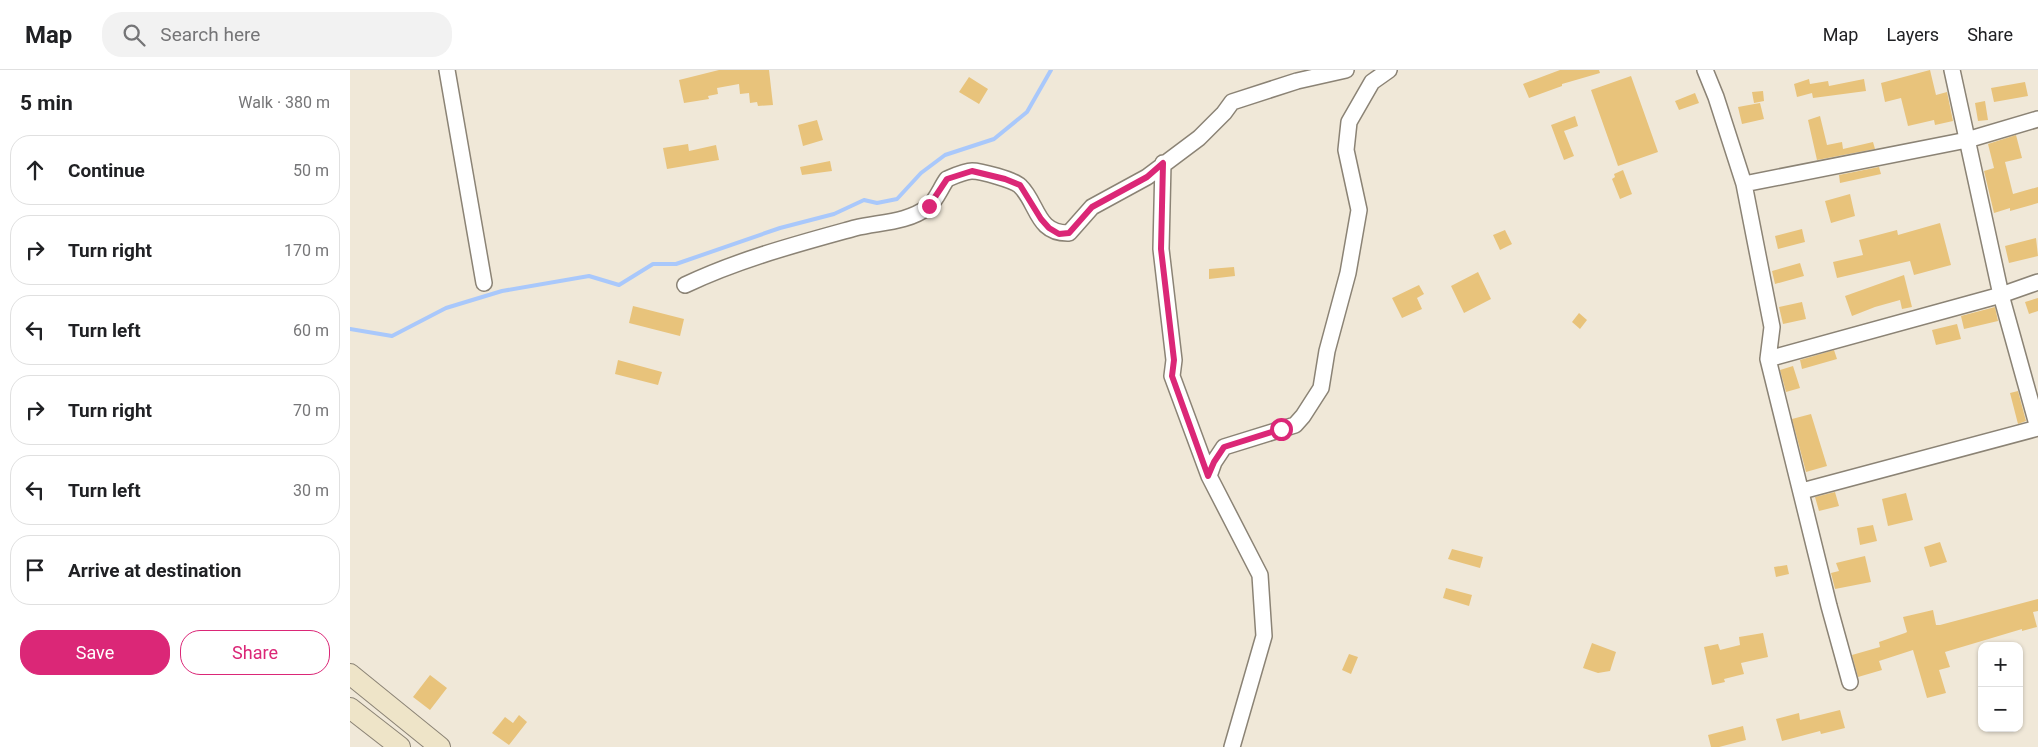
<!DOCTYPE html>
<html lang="en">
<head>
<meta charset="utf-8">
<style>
	:root { --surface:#fff; --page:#f2f2f2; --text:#202124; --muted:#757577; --line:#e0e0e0; --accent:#db2777 }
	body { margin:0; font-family:Roboto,sans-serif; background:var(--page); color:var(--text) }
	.controls { position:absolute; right:15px; bottom:15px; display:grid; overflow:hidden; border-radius:10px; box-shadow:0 1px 4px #0004 }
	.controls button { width:45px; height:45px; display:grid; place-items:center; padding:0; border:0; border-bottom:1px solid var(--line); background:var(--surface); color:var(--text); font:25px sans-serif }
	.stop { position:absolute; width:15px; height:15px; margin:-11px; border:4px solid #db2777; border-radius:50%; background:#fff }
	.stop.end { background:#db2777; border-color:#fff; box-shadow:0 1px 5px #0008 }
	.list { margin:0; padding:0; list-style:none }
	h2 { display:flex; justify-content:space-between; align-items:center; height:65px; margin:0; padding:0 20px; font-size:21px }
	h2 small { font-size:16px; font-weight:400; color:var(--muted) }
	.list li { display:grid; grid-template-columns:32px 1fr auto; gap:15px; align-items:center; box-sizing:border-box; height:70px; margin:0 10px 10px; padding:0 10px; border:1px solid var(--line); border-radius:20px }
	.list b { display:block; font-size:19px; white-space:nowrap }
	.list em { font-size:16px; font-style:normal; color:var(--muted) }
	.actions { display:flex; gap:10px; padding:15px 20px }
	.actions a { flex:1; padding:11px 0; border:1px solid var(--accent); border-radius:20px; text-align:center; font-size:18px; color:var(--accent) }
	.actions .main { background:var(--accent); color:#fff }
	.icon { flex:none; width:28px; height:28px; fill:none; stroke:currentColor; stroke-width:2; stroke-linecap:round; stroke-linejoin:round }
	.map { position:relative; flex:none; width:1688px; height:677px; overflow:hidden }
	header { display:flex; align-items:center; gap:30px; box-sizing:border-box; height:70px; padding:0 25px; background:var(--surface); border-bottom:1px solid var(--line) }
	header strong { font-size:24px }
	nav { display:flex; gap:28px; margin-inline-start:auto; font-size:18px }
	.search { width:350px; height:45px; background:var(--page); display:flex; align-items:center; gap:12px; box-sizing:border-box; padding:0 18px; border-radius:20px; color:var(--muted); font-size:19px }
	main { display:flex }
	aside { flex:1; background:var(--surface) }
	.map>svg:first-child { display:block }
</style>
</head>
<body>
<header>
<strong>Map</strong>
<div class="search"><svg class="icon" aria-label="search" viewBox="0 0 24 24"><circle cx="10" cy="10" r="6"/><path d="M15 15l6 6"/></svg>Search here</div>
<nav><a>Map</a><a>Layers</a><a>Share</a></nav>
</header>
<main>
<aside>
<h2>5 min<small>Walk · 380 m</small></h2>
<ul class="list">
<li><svg class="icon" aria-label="ahead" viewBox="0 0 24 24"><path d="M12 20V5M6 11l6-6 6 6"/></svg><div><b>Continue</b></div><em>50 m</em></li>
<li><svg class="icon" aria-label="right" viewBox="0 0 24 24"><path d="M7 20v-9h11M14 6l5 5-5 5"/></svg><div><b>Turn right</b></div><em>170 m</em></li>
<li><svg class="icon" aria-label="left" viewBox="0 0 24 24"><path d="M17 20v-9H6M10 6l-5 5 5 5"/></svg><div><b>Turn left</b></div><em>60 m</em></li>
<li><svg class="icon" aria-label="right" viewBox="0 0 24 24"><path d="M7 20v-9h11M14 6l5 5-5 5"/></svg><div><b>Turn right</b></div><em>70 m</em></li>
<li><svg class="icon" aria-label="left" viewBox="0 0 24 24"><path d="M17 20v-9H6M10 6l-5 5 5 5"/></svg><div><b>Turn left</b></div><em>30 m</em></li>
<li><svg class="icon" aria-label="arrive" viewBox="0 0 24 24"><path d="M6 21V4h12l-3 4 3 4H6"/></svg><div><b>Arrive at destination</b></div></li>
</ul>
<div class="actions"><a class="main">Save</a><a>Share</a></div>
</aside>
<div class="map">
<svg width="1688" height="677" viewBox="0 0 1688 677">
	<rect width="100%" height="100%" fill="#f0e8d8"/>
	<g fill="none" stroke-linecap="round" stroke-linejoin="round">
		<path stroke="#a9c8fb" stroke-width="4" d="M0,259L42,266L96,238L152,221L239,206L269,215L303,194H326L430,158L484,144L514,130L527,133L547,129L571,103L595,85L644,69L677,42L701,0"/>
	</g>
	<path fill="#e8c37b" d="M369,0H419L423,35L408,36L407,32L400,33L399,23L390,24L389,14L367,18L368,24L358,26L359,29L334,33L329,10Z
		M1210,0H1249L1250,3L1212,14V16L1179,28L1173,14Z
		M1580,0L1586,25L1597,22L1603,51L1585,55L1584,50L1558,56L1551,28L1535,32L1531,13Z
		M1281,6L1308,82L1268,96L1241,20Z
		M619,7L638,19L629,34L609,22Z
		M1459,9L1460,14L1478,11L1479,16L1514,9L1516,21L1463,28L1462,23L1447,27L1444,14Z
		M1675,12L1678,26L1644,32L1641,18Z
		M1413,21L1414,31L1404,33L1402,22Z
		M1345,23L1349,33L1329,40L1325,31Z
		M1635,31L1638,50L1628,51L1625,33Z
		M1410,33L1414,49L1392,54L1388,37Z
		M1225,46L1228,56L1214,61L1224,86L1214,90L1201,55Z
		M1470,46L1477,75L1492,72L1493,79L1523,72L1525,79L1467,90L1458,50Z
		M467,50L473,70L453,76L448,55Z
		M1666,65L1672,88L1655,92L1663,124L1688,117V133L1660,141V138L1644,143L1634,101L1644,98L1638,74Z
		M338,74L339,81L366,75L369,90L317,99L313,78Z
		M480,91L482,101L452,105L450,97Z
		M1529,97L1531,104L1490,113L1489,105Z
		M1273,100L1282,124L1270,129L1262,109L1265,107L1264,104Z
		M1500,124L1505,146L1481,153L1475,131Z
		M1590,153L1601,195L1564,205L1560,191L1487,208L1483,192L1513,185L1509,170L1547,160L1548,165Z
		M1452,159L1455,172L1428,179L1425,166Z
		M1155,160L1162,174L1150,180L1143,165Z
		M1686,168L1688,186L1659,193L1655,176Z
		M1450,193L1454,206L1425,214L1422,201Z
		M884,197L885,206L859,209V199Z
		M1128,202L1141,229L1114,243L1101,216Z
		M1554,205L1562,237L1552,239L1550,230L1525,237L1502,246L1495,226Z
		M1069,215L1074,224L1067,228L1072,239L1052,248L1042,228Z
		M1688,228V241L1679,244L1675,232Z
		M1452,232L1456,249L1433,254L1429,237Z
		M283,236L334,249L330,266L279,253Z
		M1645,237L1648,251L1614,259L1611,246Z
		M1229,243L1237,250L1230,259L1222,252Z
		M1607,254L1611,269L1586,275L1582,260Z
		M1484,280L1487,289L1452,299L1450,290Z
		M268,290L312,302L308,315L265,304Z
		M1443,296L1450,318L1436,322L1430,300Z
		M1668,321L1676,351L1668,354L1660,323Z
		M1461,344L1477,396L1456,402L1442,349Z
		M1485,422L1489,436L1469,441L1465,427Z
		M1556,423L1563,450L1538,456L1532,429Z
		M1523,455L1527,471L1510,475L1507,458Z
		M1590,472L1597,492L1580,497L1574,477Z
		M1102,479L1133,487L1130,498L1098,489Z
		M1515,486L1521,512L1485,519L1481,503L1489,501L1486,493Z
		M1437,495L1439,504L1426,507L1424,497Z
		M1096,518L1122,525L1119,536L1093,528Z
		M1688,529V541L1683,542L1687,557L1672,561V559L1595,582L1600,597L1589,600L1596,623L1577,628L1563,580L1529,591L1532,600L1508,607L1502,585L1530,577L1529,572L1555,563L1557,562L1553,547L1583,540L1586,555H1590Z
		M1413,563L1418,587L1391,593L1394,604L1374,609L1375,612L1362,615L1354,577L1368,574L1370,580L1390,575L1389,567Z
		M1242,573L1266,582L1260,601L1248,603L1233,598Z
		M999,584L1008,587L1001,604L992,600Z
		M80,605L97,618L80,640L63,627Z
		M1490,640L1495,658L1471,664L1470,661L1432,671L1426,649L1449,643L1450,650Z
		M169,645L177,652L159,675L142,663L155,647L163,653Z
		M1393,656L1396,670L1369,677H1361L1358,665Z"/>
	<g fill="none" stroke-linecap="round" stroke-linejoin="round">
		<g stroke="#8b8375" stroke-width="18">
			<path id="street" d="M97,0L134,213
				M1355,0L1366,27L1394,114L1422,257L1418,289L1479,536L1500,612
				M1602,0L1651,225L1688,358
				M813,93L811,179L824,290L822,306L859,406L910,505L914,566L882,677
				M1394,114L1617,70L1688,49
				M335,215C390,189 447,174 505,158C529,152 557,153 578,137C586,131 591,117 597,109C604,106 615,101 622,101C631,101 664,110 670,116C688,133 686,164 719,163L742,137L797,107L849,68L874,43L882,32L947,11L996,0
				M1418,289L1651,225L1688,212
				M859,406L864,392L874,377L945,355L953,346L971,318L977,281L998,203L1009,140L996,80L999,52L1022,12L1039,0
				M1452,421L1688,358"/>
		</g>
		<g stroke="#8b8375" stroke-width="22">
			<path id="secondary" d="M0,604L90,677
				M0,638L50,677"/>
		</g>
		<use href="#street" stroke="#fff" stroke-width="15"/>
		<use href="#secondary" stroke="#eee4c8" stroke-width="20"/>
	</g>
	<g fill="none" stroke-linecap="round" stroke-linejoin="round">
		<path stroke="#db2777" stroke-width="6" d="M579,136L597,109L622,101L655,109L670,115L691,149L699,158L709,164L719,163L742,137L797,107L813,93L811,179L824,290L822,306L858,406L864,392L874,377L931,359"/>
	</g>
</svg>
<div class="controls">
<button>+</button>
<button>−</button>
</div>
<div class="stop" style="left:931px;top:359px"></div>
<div class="stop end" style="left:579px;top:136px"></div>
</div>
</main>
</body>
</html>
